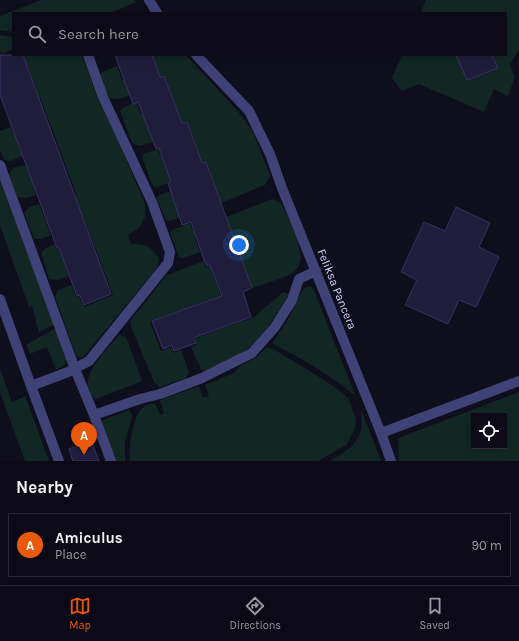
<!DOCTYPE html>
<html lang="en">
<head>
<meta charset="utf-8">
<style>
	:root { --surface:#0b0a16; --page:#14131f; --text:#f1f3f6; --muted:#9a9aa1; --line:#2b2b35; --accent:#ea580c }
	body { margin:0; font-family:Karla,sans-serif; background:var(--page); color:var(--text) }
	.controls { position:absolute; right:12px; bottom:12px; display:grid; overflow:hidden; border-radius:0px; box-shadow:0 2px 10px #0003 }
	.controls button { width:36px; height:36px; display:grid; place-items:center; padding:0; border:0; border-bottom:1px solid var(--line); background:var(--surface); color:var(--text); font:20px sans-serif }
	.you { position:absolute; left:239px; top:245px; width:14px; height:14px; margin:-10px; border:3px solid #fff; border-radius:50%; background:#1a73e8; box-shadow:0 0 0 6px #1a73e833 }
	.badge { display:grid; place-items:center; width:26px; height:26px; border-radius:50%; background:var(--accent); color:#fff; font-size:13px; font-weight:700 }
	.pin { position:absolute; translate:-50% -33px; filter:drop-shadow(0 1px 2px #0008) }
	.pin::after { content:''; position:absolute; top:21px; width:14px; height:12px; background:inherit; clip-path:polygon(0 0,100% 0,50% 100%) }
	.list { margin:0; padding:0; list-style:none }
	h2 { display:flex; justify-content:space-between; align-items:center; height:52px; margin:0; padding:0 16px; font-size:17px }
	h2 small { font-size:13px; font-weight:400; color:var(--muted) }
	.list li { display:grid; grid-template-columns:26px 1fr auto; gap:12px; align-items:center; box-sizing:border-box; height:64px; margin:0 8px 8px; padding:0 8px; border:1px solid var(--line); border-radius:0px }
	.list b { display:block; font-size:15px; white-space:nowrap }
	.list p { margin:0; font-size:13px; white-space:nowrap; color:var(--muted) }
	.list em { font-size:13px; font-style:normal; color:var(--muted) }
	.icon { flex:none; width:22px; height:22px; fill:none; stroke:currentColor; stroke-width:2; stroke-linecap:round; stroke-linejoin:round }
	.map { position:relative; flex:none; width:519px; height:461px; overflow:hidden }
	.search { position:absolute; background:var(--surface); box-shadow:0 2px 10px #0003; left:12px; right:12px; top:12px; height:44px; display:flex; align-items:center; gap:10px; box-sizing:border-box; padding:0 14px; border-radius:0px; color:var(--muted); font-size:15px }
	.sheet { height:124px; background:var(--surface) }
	nav { display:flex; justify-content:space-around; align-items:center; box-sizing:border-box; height:56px; border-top:1px solid var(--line); background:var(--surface); font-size:11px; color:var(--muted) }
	nav a { display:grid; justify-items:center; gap:2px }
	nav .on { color:var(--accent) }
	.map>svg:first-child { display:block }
</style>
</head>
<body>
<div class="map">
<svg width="519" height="461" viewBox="0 0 519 461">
	<rect width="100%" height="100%" fill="#0f0e1d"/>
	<path fill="#122724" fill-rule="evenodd" d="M41,0H134L136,2L111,13H13V32L0,30V16Z
		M426,0H519V49L510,64L515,77L508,96L494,89L484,112L419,84L402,91L392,78L402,55H506V13H420Z
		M0,35L13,37V49L2,54L0,50Z
		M23,55H82L97,97L118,140L145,204V217L139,228L128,235L131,244C146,244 149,246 159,258L158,265L154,272L83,357L80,358L76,355L55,297L58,290L72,285L76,297L79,296L84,307L113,295L83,215L78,217L71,198L77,196L40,97L34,99L31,91L37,89Z
		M152,55H186L242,116L254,134L270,176L265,185L221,203L206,162L202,163L187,121L182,122L164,75L160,76Z
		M117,66L122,80L128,78L133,94C107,104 109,100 100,76L102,72Z
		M136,102L141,115L145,114L155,141L139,146L132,143L120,111L124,107Z
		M11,127L13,133L16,132L25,155L10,161L4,160L0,150V131Z
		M158,149L160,155L164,154L174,181L157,187L153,186L142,158L143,154Z
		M29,164L37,186L33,187L36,195L26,198L17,197L9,174L13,168Z
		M0,180L54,325L39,332L32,306L29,307L0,225Z
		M177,189L187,215L169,221L165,219L157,198L159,195Z
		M272,199L281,203C288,219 311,257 295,271C290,276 261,285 252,288L226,217Z
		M39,204L51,235L41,239H34L24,213L29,207Z
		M190,223L192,230L195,229L199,237L195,239L200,252L184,258L179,257L170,233L172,230Z
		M55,244L57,250L62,248L69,267L66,268L69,276L58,280L49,279L41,253L46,248Z
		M204,261L206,268L210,266L222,300L215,303L213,299L150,322L161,351L171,347L174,353L181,350L189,373L186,378L160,387L154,382L131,327L130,321L167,275Z
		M309,286L313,288L355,395H354C330,375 301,358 273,344V342C279,334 284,326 289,318C294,310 299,289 309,286Z
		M283,292L289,294C275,318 260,342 236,357C226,363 215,367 205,371L201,369L191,347L196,345L194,339L254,317Z
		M56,328L66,359L65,365L56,370L47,347L30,354L26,345Z
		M119,335L126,337L142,381L96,399C72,380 107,350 119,335Z
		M266,347L273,349L305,368L339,390L348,398L356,419L355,429L346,445L318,461H130C128,450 133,421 139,412C143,406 149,404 155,403L160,415L164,413L160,400L199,386L203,398L209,396L205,385L234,373L240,366L257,357Z
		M0,369L12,402L25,396L49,461H25L0,392Z
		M519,392V461H399L398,438ZM474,416H504V446H474Z
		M361,409L381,461H330C343,453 359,445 361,428C362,422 361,415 361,409Z
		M129,410L132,414V417L125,441V461H115L102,422L103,420Z"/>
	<path fill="#201d3c" stroke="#363166" d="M0,55H23L111,294L84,305L80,295L77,296L59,248H57L0,95Z
		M115,55H152L160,77L164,76L182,123L187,122L202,163L206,162L252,288L243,292L251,317L193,338L196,343L174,351L172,345L163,349L152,321L222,296L210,265L207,266L204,260L191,222L182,225L168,183L171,182L159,148L156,149L138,102L133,104Z
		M456,55H492L498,68L467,80Z
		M456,207L490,223L479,247L499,257L476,307L459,300L448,324L405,305L417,280L401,272L424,222L445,231Z
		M91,440L99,461H73L69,449Z"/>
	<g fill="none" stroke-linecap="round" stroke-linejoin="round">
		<path stroke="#3f4277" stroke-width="10" d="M149,0L157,13
			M196,55L249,111L270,154L282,188L381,433L391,461
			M0,165L75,369L94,415L140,399L160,394L202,378L252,353L275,327L292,300L299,279L316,271
			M0,299L31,386L59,461
			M31,386L68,372L89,361L168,263L170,252L152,202L103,97L88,55
			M94,415L111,461
			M381,433L519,381"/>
	</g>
	<g text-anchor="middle" stroke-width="4" stroke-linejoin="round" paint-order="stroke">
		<g font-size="12" fill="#d1d0fa" stroke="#0f0e1d">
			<text transform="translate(337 289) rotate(68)" y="4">Feliksa Pancera</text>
		</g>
	</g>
</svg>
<div class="controls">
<button><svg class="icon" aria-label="locate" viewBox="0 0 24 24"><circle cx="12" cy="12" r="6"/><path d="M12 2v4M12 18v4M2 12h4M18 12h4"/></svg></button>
</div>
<div class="you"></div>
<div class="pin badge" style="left:84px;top:455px">A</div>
<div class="search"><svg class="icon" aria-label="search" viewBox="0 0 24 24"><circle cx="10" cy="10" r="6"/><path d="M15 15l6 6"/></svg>Search here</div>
</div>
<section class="sheet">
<h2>Nearby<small></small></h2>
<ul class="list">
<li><span class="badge">A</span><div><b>Amiculus</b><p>Place</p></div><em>90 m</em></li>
</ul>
</section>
<nav>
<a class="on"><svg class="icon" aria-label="map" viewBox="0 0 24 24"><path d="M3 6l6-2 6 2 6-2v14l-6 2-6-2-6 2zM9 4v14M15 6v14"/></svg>Map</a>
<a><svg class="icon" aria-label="directions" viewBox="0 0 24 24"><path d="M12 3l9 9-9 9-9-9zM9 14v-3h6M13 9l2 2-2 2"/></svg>Directions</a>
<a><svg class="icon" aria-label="saved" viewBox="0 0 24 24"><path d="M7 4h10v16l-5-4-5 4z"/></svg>Saved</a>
</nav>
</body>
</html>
